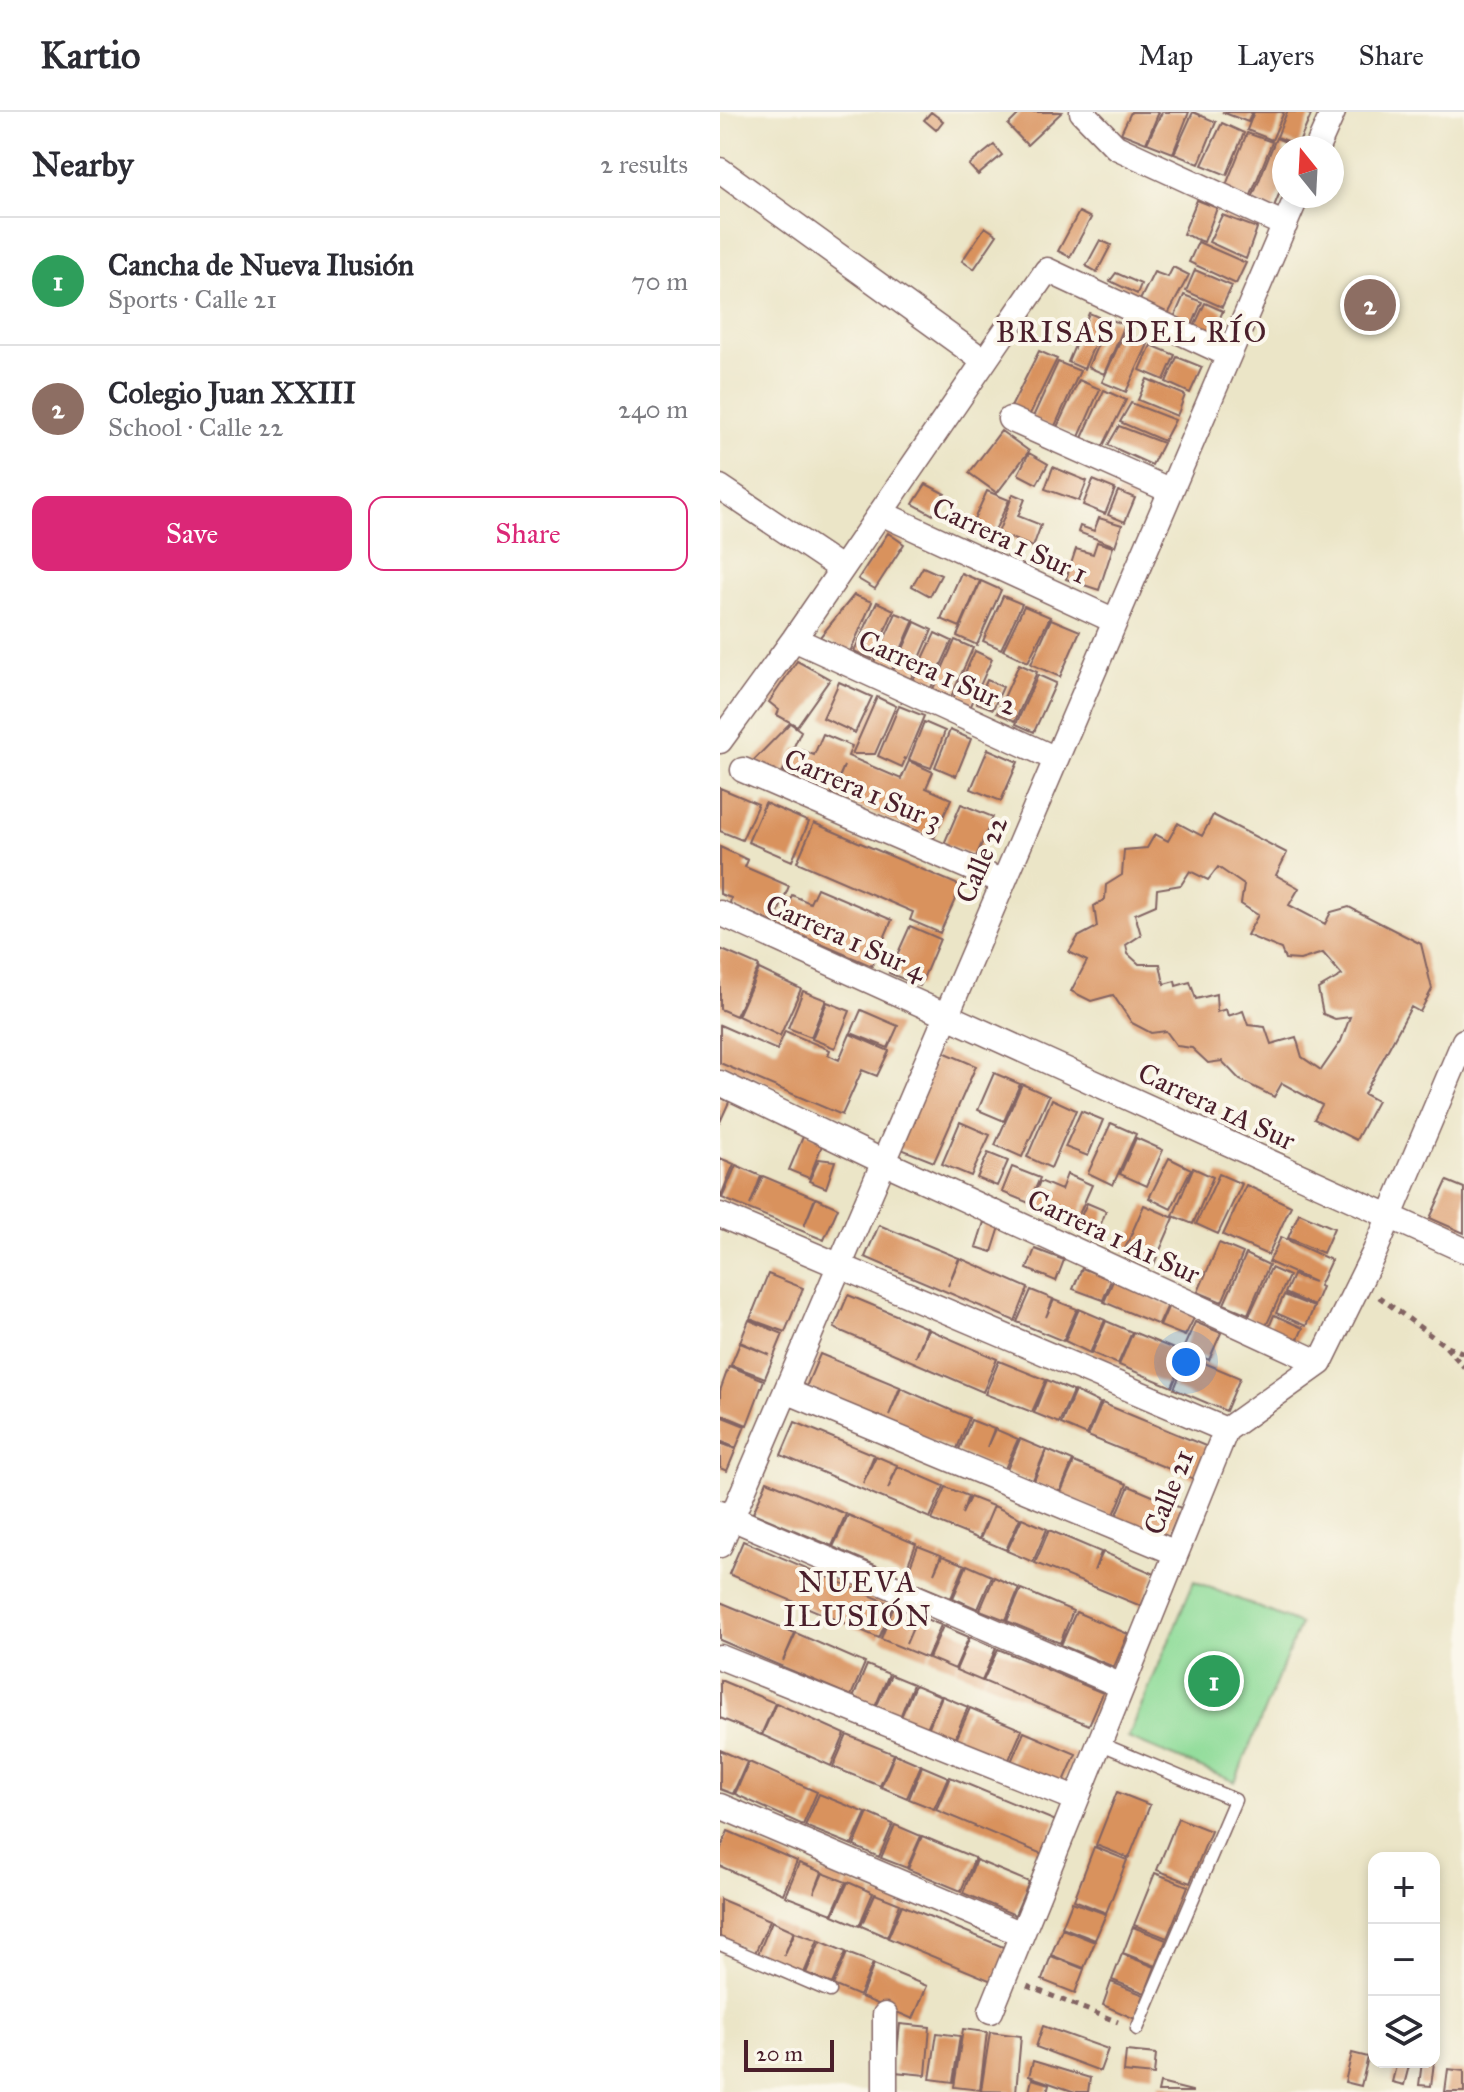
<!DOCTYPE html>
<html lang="en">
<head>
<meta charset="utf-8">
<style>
	:root { --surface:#fff; --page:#f2f2f3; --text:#2b2b33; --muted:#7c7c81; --line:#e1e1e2; --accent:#db2777 }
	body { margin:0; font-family:"IM FELL Great Primer",serif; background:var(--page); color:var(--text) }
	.controls { position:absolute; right:24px; bottom:24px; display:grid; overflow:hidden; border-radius:16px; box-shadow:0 4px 12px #0003 }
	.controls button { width:72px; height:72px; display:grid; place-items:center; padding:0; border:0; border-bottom:2px solid var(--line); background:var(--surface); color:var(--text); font:40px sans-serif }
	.compass { position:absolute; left:552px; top:24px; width:72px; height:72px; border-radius:50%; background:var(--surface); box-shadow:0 4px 12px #0003; rotate:342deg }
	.scale { position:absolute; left:24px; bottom:20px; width:90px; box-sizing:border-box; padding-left:8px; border:4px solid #4a1f2b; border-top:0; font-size:22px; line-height:28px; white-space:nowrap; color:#4a1f2b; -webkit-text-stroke:6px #fbf7ec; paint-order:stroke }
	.you { position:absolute; left:466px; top:1250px; width:28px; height:28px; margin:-20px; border:6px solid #fff; border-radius:50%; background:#1a73e8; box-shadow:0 0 0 12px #1a73e833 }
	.badge { display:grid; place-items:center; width:52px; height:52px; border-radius:50%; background:var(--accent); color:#fff; font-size:26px; font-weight:700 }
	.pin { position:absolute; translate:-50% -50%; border:4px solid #fff; box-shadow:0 2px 8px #0006 }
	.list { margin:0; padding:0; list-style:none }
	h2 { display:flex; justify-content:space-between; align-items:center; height:104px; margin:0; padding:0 32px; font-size:34px }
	h2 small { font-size:26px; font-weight:400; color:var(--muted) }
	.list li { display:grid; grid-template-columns:52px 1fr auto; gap:24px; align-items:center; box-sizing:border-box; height:128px; padding:0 32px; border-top:2px solid var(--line) }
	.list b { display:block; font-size:30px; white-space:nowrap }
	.list p { margin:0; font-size:26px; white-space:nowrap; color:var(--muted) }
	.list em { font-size:26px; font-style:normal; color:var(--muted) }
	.actions { display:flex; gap:16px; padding:24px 32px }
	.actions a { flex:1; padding:18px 0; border:2px solid var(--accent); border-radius:16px; text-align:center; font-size:28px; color:var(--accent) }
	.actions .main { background:var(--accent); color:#fff }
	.icon { flex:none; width:44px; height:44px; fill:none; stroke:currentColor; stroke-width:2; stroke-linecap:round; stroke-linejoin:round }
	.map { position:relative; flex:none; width:744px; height:1980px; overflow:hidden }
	header { display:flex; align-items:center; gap:48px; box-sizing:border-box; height:112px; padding:0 40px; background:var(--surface); border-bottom:2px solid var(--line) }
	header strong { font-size:38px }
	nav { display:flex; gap:44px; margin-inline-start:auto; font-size:28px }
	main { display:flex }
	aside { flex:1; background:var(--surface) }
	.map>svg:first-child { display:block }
</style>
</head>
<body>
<header>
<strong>Kartio</strong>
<nav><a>Map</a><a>Layers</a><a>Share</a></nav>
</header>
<main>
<aside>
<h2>Nearby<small>2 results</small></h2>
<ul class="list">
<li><span class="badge" style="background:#2e9e5b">1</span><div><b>Cancha de Nueva Ilusión</b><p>Sports · Calle 21</p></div><em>70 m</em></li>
<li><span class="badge" style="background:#8d6e63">2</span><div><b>Colegio Juan XXIII</b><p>School · Calle 22</p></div><em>240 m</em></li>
</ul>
<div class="actions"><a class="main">Save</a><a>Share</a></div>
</aside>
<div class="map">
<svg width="744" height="1980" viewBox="0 0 744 1980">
	<rect width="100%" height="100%" fill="#fbf7ec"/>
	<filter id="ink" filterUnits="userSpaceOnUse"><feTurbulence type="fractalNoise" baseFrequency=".0125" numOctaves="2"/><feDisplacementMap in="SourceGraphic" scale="16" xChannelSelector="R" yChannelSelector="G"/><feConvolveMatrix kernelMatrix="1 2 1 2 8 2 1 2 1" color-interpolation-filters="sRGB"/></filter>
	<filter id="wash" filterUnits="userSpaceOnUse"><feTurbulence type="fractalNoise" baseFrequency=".006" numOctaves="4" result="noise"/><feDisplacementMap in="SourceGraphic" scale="32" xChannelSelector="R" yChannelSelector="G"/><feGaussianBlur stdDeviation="1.8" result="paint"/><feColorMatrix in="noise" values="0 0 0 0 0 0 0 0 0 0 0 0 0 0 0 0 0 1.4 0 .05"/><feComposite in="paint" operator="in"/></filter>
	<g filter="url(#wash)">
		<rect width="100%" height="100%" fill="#ebe5c7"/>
		<path fill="#8fdc99" stroke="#6c7e62" stroke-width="2" d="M474,1469L580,1512L515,1670L408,1626Z"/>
		<g id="blocks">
			<path fill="#d9925d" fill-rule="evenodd" d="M211,0L223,9L216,18L204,8Z
				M301,0H342L307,33L288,13Z
				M411,0H439L426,31L401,21Z
				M442,0H469L453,41L427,31Z
				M473,0L496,10L479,52L454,42Z
				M502,0H532L528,10Z
				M534,0H564L552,28L527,18Z
				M567,0H583L591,3L578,33L557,25Z
				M502,11L524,21L507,63L482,53Z
				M527,21L552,30L529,88L504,78Z
				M556,26L580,36H564V70L553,97L531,89Z
				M274,33L282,43L258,63L249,53Z
				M477,88L497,96L484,130L463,122Z
				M359,100L371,106L350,145L338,139Z
				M502,103L537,116L526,147L489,130Z
				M265,115L277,123L254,157L242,149Z
				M380,128L391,133L377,160L366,154Z
				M478,130L526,151L516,172L469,150Z
				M453,155L469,163L446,206L418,192L434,160L448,165Z
				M475,158L512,174L502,195L466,179Z
				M396,161L421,172L417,182L390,169Z
				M464,183L482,190L471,216L453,208Z
				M485,191L503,199L491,225L473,217Z
				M369,201L385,208L364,257L348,250Z
				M389,207L405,213L384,262L368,255Z
				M404,221L428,232L406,280L382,270Z
				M431,233L455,243L444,268L420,258Z
				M319,239L337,247L309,304L291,295Z
				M457,245L482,255L470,281L446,270Z
				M338,250L360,259L334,316L312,307Z
				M427,267L465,283L457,304L418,288Z
				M359,268L380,277L359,325L337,315Z
				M384,278L406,288L383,334L362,326Z
				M411,291L455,308L444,329L400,310Z
				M399,314L443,331L432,353L388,333Z
				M281,319L309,339L277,381L249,361Z
				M309,341L328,352L317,372L298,362Z
				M333,355L367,369L359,389L325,377Z
				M373,368L395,377L385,402L363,393Z
				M206,372L225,382L213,403L193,392Z
				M267,379L289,388L272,425L250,416Z
				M398,379L415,386L405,410L388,403Z
				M293,382L305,387L298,404L321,413L313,435L278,421Z
				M379,406L402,413L395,434L358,420L360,414L374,419Z
				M168,421L184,432L155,477L138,467Z
				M377,430L393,435L379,478L346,467L356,437L373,442Z
				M203,455L221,463L210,484L192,474Z
				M241,461L260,469L240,515L221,507Z
				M261,469L281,478L257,533L237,524Z
				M134,483L152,490L130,540L100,525Z
				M283,484L302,492L281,537L263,529Z
				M157,490L174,498L152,547L134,539Z
				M304,494L330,505L308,550L283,538Z
				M176,501L194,508L172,558L154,550Z
				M331,507L360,519L340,565L311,552Z
				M195,510L212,518L191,567L173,559Z
				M215,521L232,529L210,578L192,570Z
				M235,528L253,536L231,585L213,577Z
				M255,539L272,547L250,596L232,589Z
				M77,549L110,567L77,614L57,603L59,598L49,590Z
				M299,552L317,560L295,609L277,601Z
				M318,563L336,571L314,620L296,612Z
				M267,568L283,575L273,597L257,591Z
				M119,570L152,585L135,621L103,606Z
				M157,585L176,594L155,642H132Z
				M179,594L204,604L186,647L183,646L185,648L182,655L158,644Z
				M204,610L225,619L211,656L189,648Z
				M70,611L81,619L62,661L33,649Z
				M230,618L251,627L236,664L215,655Z
				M103,622L132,634L128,644L181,667L189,649L213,660L206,676L231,687L214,726L112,684L124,654L111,683L64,661L76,636L94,643Z
				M268,637L298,650L281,689L251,677Z
				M0,676L38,692L22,728L0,719Z
				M45,691L89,710L72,749L28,730Z
				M241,692L273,705L256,745L224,732Z
				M493,703L567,741L556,763L579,776L569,793L605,812L611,800L629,795L701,832L712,877L700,900L691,895L644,982L657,989L636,1028L594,1007L602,993L562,971L554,985L520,968L502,949L488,951L472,936L457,934L446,919L431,921L412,911L393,883L371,889L351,879L367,849L349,840L358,825L377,815L374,794L385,787L386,773L402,763L404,738L427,736L435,722L448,729L458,711L482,724ZM498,755L524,773L521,792L538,803L527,823L561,837L565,847L580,848L603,841L622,863L598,877L603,902L615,907L630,905L621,929L601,958L582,945L576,925L551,932L545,915L528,913L523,899L508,904L506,897L497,900L496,882L476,887L470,870L456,874L455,869L444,872L440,852H419L408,842L406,833L421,823L415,802L436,793L437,777L461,773L470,759L488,768Z
				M94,711L241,774L220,821L190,808L193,800L77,750Z
				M0,735L28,748L25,755L69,774L54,811L10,792L11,786L0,782Z
				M97,776L172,808L152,854L59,814L72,783L90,791Z
				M190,814L220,827L200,874L169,861Z
				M0,837L39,854L16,904L0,897Z
				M39,857L81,877L60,924L18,904Z
				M83,879L106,888L91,925L68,916Z
				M107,890L130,899L115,936L92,927Z
				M141,898L178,914L168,936L131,921Z
				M0,913L57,938L65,919L110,938L108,943L119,948L130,922L169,939L157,964L142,958L122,1003L0,951Z
				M219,938L256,954L214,1050L176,1035Z
				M274,961L300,972L284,1009L258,998Z
				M302,972L329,984L302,1045L275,1033Z
				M0,985L9,990L0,1010Z
				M332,987L356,998L331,1056L307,1045Z
				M361,999L383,1008L368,1044L345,1035Z
				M240,1010L270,1023L251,1064L222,1052Z
				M391,1011L416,1022L393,1073L368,1061Z
				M85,1020L104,1028L89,1066L69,1058Z
				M416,1026L443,1038L427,1074L400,1062Z
				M268,1041L288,1049L277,1074L257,1066Z
				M0,1046L14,1052L0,1086Z
				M449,1046L471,1057L451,1097L429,1086Z
				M99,1047L115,1049L106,1076L89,1069Z
				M16,1053L41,1064L30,1093L43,1064L95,1086L84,1114L96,1086L118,1096L104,1128L2,1086Z
				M292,1055L320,1066L309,1091L282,1080Z
				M473,1056L493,1065L473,1112L453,1104Z
				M347,1062L372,1073L353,1116L328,1106L334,1093L329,1102L310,1094L320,1069L341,1078Z
				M499,1062L522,1072L498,1122L476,1112Z
				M727,1069L744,1076V1121L710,1106Z
				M526,1073L571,1094L548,1143L503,1123Z
				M367,1091L386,1099L376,1124L356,1115Z
				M424,1093L454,1106L434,1152L404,1139Z
				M579,1101L614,1116L603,1141L568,1126Z
				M264,1110L280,1115L272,1140L256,1135Z
				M159,1113L239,1146L228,1174L240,1146L308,1176L295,1209L145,1145Z
				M561,1125L611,1148L599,1174L602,1175L594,1194L565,1181L573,1163L594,1170L549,1150Z
				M499,1131L523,1141L502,1190L478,1180Z
				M315,1137L344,1148L336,1169L307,1157Z
				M526,1142L549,1153L528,1202L504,1192Z
				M362,1156L391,1168L383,1188L353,1177Z
				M551,1156L569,1164L546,1214L528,1206Z
				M48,1162L83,1176L65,1220L30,1207Z
				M393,1169L448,1193L439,1213L384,1190Z
				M311,1178L333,1187L326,1205L334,1188L357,1197L343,1229L297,1210Z
				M128,1183L207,1216L196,1245L208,1217L277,1247L263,1280L114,1216Z
				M564,1183L594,1195L586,1214L556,1201Z
				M449,1193L475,1204L465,1224L440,1214Z
				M359,1197L385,1208L370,1241L345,1229Z
				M554,1203L583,1216L575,1234L546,1222Z
				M29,1208L63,1222L45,1266L11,1253L20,1231L50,1243L20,1230Z
				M386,1209L412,1220L398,1252L372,1241Z
				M475,1210L501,1221L489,1248L463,1237Z
				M413,1220L466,1242L452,1275L399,1253Z
				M100,1242L180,1275L169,1303L181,1276L249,1306L236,1339L86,1275Z
				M468,1244L520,1266L506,1299L454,1277Z
				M279,1249L326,1268L312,1300L265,1282Z
				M9,1254L44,1268L27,1313L0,1302V1279Z
				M327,1268L353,1279L339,1311L314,1301Z
				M355,1279L380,1291L367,1323L341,1312Z
				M382,1291L488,1335L474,1367L368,1324Z
				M0,1304L25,1314L16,1336L0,1329Z
				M251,1308L274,1317L267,1335L275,1317L298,1327L284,1359L238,1340Z
				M75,1310L154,1343L143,1371L156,1344L177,1353L168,1377L178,1354L224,1374L210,1406L61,1343Z
				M300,1327L326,1338L312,1370L286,1360Z
				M0,1331L16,1337L7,1359L0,1356Z
				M327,1338L353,1349L339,1382L313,1371Z
				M354,1350L407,1372L393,1405L340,1382Z
				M47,1369L126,1402L112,1434L33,1401Z
				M409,1374L461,1396L447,1429L395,1407Z
				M226,1375L248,1384L242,1402L250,1385L273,1394L259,1427L212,1408Z
				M274,1394L300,1406L286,1438L260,1427Z
				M128,1403L196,1432L183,1465L113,1435Z
				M302,1406L327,1417L313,1450L287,1439Z
				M329,1418L381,1440L374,1459L383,1440L435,1462L421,1494L315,1451Z
				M23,1429L173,1493L159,1526L9,1462Z
				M198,1434L221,1443L214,1461L222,1444L245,1453L231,1486L185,1467Z
				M247,1453L272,1464L258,1497L233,1486Z
				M274,1465L299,1476L286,1508L260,1498Z
				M301,1477L353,1499L340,1531L287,1509Z
				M0,1490L75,1521L63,1549L76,1521L145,1551L131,1584L0,1528Z
				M174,1494L197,1504L186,1532L198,1504L221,1513L207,1546L161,1527Z
				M356,1500L408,1522L394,1555L341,1533Z
				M223,1514L249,1525L235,1557L209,1546Z
				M250,1525L276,1536L262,1569L236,1558Z
				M278,1537L383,1581L369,1613L263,1569Z
				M147,1553L169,1562L155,1595L133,1586Z
				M171,1563L193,1572L180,1605L156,1595Z
				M0,1568L55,1591L41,1623L0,1606Z
				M195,1573L221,1584L207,1616L181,1605Z
				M222,1584L248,1595L234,1628L208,1617Z
				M56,1591L125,1622L111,1654L42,1623Z
				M250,1596L302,1618L288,1650L236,1628Z
				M304,1620L356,1642L342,1674L290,1652Z
				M127,1623L174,1642L160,1674L113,1655Z
				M0,1638L27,1650L13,1682L0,1677Z
				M175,1642L201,1653L187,1686L161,1675Z
				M29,1650L97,1680L83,1713L15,1682Z
				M202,1654L228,1665L214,1697L189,1687Z
				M230,1665L336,1709L322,1742L216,1698Z
				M397,1680L430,1693L409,1746L376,1733Z
				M99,1682L146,1701L132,1733L85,1714Z
				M148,1701L173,1712L159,1745L134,1734Z
				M458,1706L491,1719L470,1771L437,1758Z
				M175,1713L201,1724L187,1756L161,1746Z
				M8,1719L77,1749L63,1782L0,1754V1738Z
				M202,1724L255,1746L241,1779L188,1757Z
				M374,1735L407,1748L386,1801L354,1788Z
				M256,1748L309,1770L295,1803L243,1781Z
				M79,1751L102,1760L94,1781L103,1761L126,1770L112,1802L65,1784Z
				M435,1761L468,1774L447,1826L414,1813Z
				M128,1770L153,1781L139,1814L113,1803Z
				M155,1782L180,1792L167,1825L141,1814Z
				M0,1787L50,1808L35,1841L0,1825Z
				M352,1790L386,1802L375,1828L342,1815Z
				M182,1793L288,1837L274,1870L168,1826Z
				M52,1809L74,1819L64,1844L75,1820L98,1828L84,1861L38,1842Z
				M413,1815L446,1828L436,1854L403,1841Z
				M342,1817L375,1830L364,1856L331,1843Z
				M100,1829L126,1840L112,1872L86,1861Z
				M127,1841L153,1851L139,1884L113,1873Z
				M402,1842L435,1855L425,1881L392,1868Z
				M331,1844L364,1857L355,1881L322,1868Z
				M154,1852L207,1874L193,1907L141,1885Z
				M391,1870L424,1883L415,1907L383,1893Z
				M180,1912L210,1915L206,1963L175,1960Z
				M323,1914L388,1937L380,1959L316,1935Z
				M243,1917L267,1920L260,1978L234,1975Z
				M270,1920L301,1924L296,1980L261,1979Z
				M217,1921L240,1924L233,1970L210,1967Z
				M406,1939L436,1942L434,1963L404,1960Z
				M632,1941L648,1945L641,1974L625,1970Z
				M313,1949L370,1966L368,1980H355L309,1964Z
				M677,1950H690L684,1973L672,1970Z
				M702,1950H714L711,1974L699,1973Z
				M728,1957L744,1959V1980H725Z
				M312,1967L329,1972L327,1980H309Z
				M440,1971L472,1979V1980H438Z"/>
		</g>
	</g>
	<g filter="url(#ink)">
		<use href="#blocks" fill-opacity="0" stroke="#826462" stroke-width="2"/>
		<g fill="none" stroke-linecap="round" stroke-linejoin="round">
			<g stroke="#826462" stroke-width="15">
				<path id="lane" d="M379,1631L515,1688L417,1917
					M0,1832L110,1879"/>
			</g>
			<g stroke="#826462" stroke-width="27">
				<path id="street" d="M362,0L396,35L565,113
					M597,36L613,0
					M0,58L264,249
					M290,307L451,379
					M0,375L122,457
					M161,401L395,509
					M74,527L336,647
					M0,629L74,527L327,158L509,243
					M23,658L283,770
					M0,801L744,1138
					M0,971L164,1050L600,1251
					M0,1103L506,1318
					M66,1279L456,1441
					M0,1401L402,1574
					M0,1433L577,84
					M0,1545L355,1687
					M0,1694L302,1822
					M271,1899L506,1318L600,1251L655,1139L744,929
					M165,1903V1980"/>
			</g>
			<path stroke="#826462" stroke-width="5" stroke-dasharray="6 6" stroke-linecap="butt" d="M659,1185L724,1233L744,1241
				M726,1235L744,1255
				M307,1874L398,1910"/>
			<use href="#lane" stroke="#fff" stroke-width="12"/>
			<use href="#street" stroke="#fff" stroke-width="24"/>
		</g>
	</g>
	<g text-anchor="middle" stroke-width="8" stroke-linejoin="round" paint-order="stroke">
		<g font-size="28" fill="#4a1f2b" stroke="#fbf7ec">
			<text transform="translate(290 428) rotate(25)" y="10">Carrera 1 Sur 1</text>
			<text transform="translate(218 560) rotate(24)" y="10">Carrera 1 Sur 2</text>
			<text transform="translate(143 677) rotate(23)" y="10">Carrera 1 Sur 3</text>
			<text transform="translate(261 747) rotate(-67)" y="10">Calle 22</text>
			<text transform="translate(126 825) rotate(24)" y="10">Carrera 1 Sur 4</text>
			<text transform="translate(497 994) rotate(25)" y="10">Carrera 1A Sur</text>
			<text transform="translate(394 1124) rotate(25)" y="10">Carrera 1 A1 Sur</text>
			<text transform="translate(448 1380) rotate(-68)" y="10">Calle 21</text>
		</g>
		<g font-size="30" letter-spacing="2" fill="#4a1f2b" stroke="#fbf7ec">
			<text x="412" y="230">BRISAS DEL RÍO</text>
			<text x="138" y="1480">NUEVA<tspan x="138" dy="34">ILUSIÓN</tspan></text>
		</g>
	</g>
</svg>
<div class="controls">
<button>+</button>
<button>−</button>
<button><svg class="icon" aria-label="layers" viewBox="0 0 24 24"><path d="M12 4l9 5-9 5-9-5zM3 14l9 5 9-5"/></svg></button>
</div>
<svg class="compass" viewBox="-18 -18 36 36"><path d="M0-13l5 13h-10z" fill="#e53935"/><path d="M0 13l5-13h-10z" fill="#7c7c81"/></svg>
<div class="scale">20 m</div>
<div class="you"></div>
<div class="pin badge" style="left:494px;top:1569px;background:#2e9e5b">1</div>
<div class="pin badge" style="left:650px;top:193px;background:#8d6e63">2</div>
</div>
</main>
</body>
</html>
